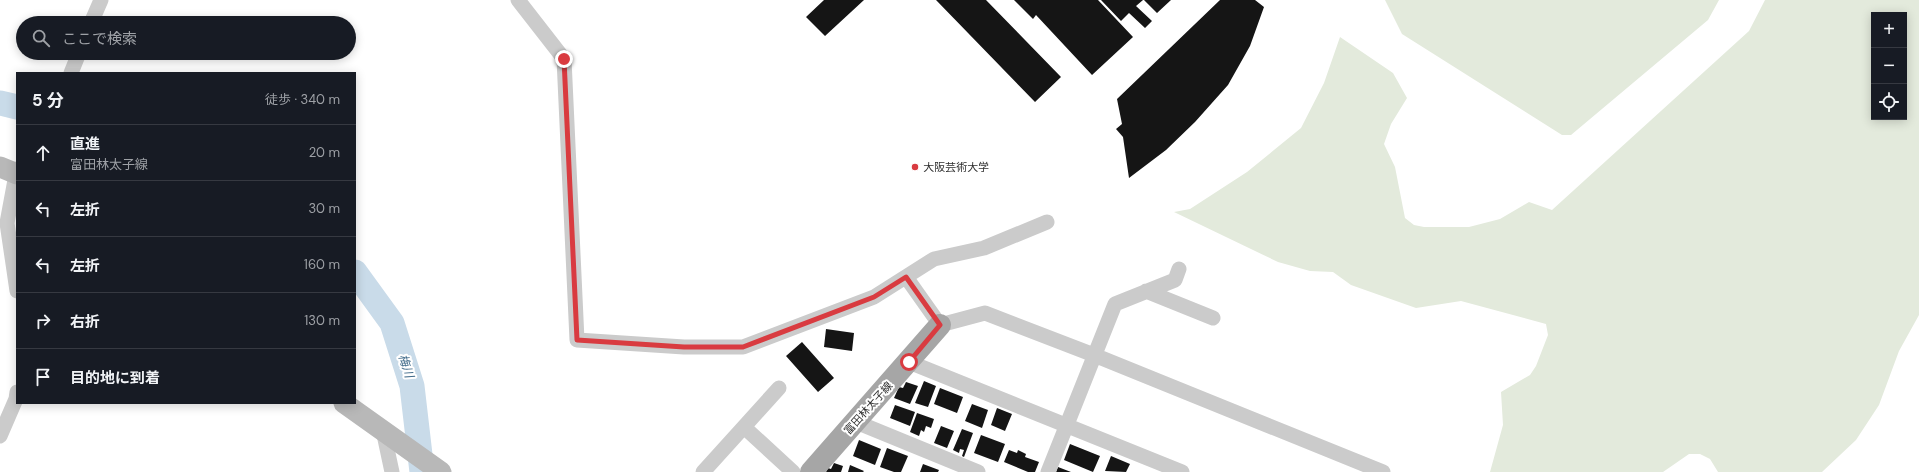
<!DOCTYPE html>
<html lang="ja">
<head>
<meta charset="utf-8">
<style>
	:root { --surface:#171b24; --page:#20242c; --text:#f1f3f6; --muted:#9ea1a6; --line:#363941 }
	body { margin:0; font-family:"DM Sans","Noto Sans JP",sans-serif; background:var(--page); color:var(--text) }
	.controls { position:absolute; right:12px; top:12px; display:grid; overflow:hidden; border-radius:0px; box-shadow:0 2px 10px #0003 }
	.controls button { width:36px; height:36px; display:grid; place-items:center; padding:0; border:0; border-bottom:1px solid var(--line); background:var(--surface); color:var(--text); font:20px sans-serif }
	.stop { position:absolute; width:12px; height:12px; margin:-9px; border:3px solid #d93b40; border-radius:50%; background:#fff }
	.stop.end { background:#d93b40; border-color:#fff; box-shadow:0 1px 4px #0008 }
	.list { margin:0; padding:0; list-style:none }
	h2 { display:flex; justify-content:space-between; align-items:center; height:52px; margin:0; padding:0 16px; font-size:17px }
	h2 small { font-size:13px; font-weight:400; color:var(--muted) }
	.list li { display:grid; grid-template-columns:26px 1fr auto; gap:12px; align-items:center; box-sizing:border-box; height:56px; padding:0 16px; border-top:1px solid var(--line) }
	.list b { display:block; font-size:15px; white-space:nowrap }
	.list p { margin:0; font-size:13px; white-space:nowrap; color:var(--muted) }
	.list em { font-size:13px; font-style:normal; color:var(--muted) }
	.icon { flex:none; width:22px; height:22px; fill:none; stroke:currentColor; stroke-width:2; stroke-linecap:round; stroke-linejoin:round }
	.map { position:relative; flex:none; width:1919px; height:472px; overflow:hidden }
	.search { position:absolute; background:var(--surface); box-shadow:0 2px 10px #0003; left:16px; top:16px; width:340px; height:44px; display:flex; align-items:center; gap:10px; box-sizing:border-box; padding:0 14px; border-radius:22px; color:var(--muted); font-size:15px }
	.panel { position:absolute; background:var(--surface); box-shadow:0 2px 10px #0003; left:16px; top:72px; width:340px; height:332px; border-radius:0px }
	.map>svg:first-child { display:block }
</style>
</head>
<body>
<div class="map">
<svg width="1919" height="472" viewBox="0 0 1919 472">
	<rect width="100%" height="100%" fill="#fff"/>
	<path fill="#e3eadc" fill-rule="evenodd" d="M1385,0H1719L1708,20L1571,135H1562L1402,34Z
		M1765,0H1919V315L1899,351L1879,405L1856,440L1822,472H1718L1710,459L1700,454H1689L1663,472H1490L1503,425L1501,392L1530,375L1536,366L1548,335L1546,324L1461,301L1416,308L1351,285L1333,272L1310,271L1278,262L1174,212L1190,209L1247,172L1301,128L1324,83L1340,37L1393,73L1407,98L1391,124L1384,144L1395,167L1405,218L1414,225L1424,227H1469L1500,219L1529,202L1552,210L1749,31ZM1874,15H1904V117H1874Z"/>
	<g fill="none" stroke-linecap="round" stroke-linejoin="round">
		<path stroke="#c9dbe9" stroke-width="25" d="M0,103L17,107
			M355,272L392,323L412,386L422,472"/>
	</g>
	<path fill="#151515" d="M824,0H864L825,36L806,17Z
		M936,0H986L1061,77L1035,102Z
		M1014,0H1098L1133,37L1092,75L1036,15L1033,19Z
		M1101,0H1143L1136,6L1152,21L1145,28L1129,13L1121,21Z
		M1144,0H1171L1157,13Z
		M1220,0H1255L1264,7L1250,46L1228,85L1195,122L1166,150L1129,178L1123,137L1116,129L1122,124L1117,99Z
		M826,329L854,333L852,351L824,347Z
		M802,342L834,378L818,392L786,356Z
		M924,381L936,386L928,407L915,403Z
		M906,382L918,386L910,404L894,398L899,387L903,388Z
		M940,388L963,397L957,413L934,404Z
		M972,404L988,410L982,428L965,421Z
		M895,405L915,412L910,426L890,418Z
		M997,408L1012,414L1005,431L991,425Z
		M917,413L934,419L931,428L926,426L924,432L921,430L919,436L910,432Z
		M941,426L954,431L947,448L934,443Z
		M962,429L973,433L964,457L962,456L964,450L960,449L959,453L953,450Z
		M981,435L1005,444L998,462L974,453Z
		M859,440L881,449L875,465L853,456Z
		M1070,444L1100,456L1093,472L1064,460Z
		M887,448L908,456L901,472H894L880,467Z
		M1009,450L1017,453L1018,450L1026,454L1025,457L1039,462L1035,472H1028L1004,462Z
		M1111,456L1130,464L1126,472L1105,471Z
		M834,463L843,466L841,472H826L828,468L831,469Z
		M923,464L939,470L938,472H920Z
		M850,465L864,471L863,472H848Z
		M1058,467L1071,472H1056Z"/>
	<g fill="none" stroke-linecap="round" stroke-linejoin="round">
		<path stroke="#cbcbcb" stroke-width="15" d="M518,0L564,59L577,340L684,347H743L874,297L934,259L984,248L1047,222
			M91,23L101,0
			M71,73L79,53
			M17,169L7,223L17,291
			M906,277L940,325L985,313L1094,355L1383,472
			M1146,291L1213,318
			M909,362L1182,472
			M856,422L978,472
			M744,427L793,472
			M383,430L392,472
			M0,436L16,399L17,392
			M703,472L779,388
			M1048,472L1115,304L1175,280L1179,269"/>
		<path stroke="#b8b8b8" stroke-width="21" d="M0,167L17,174
			M344,403L441,472"/>
		<path stroke="#a6a6a6" stroke-width="22" d="M811,472L940,325"/>
	</g>
	<g fill="none" stroke-linecap="round" stroke-linejoin="round">
		<path stroke="#d93b40" stroke-width="5" d="M564,59L577,340L684,347H743L874,297L906,277L940,325L909,362"/>
	</g>
	<circle fill="#d93b40" stroke="#fff" stroke-width="1.5" cx="915" cy="167" r="4"/>
	<g text-anchor="middle" stroke-width="4" stroke-linejoin="round" paint-order="stroke">
		<g font-size="11" fill="#2e2e2e" stroke="#fff" text-anchor="start">
			<text x="923" y="171">大阪芸術大学</text>
		</g>
		<g font-size="11" fill="#2e2e2e" stroke="#fff">
			<text transform="translate(868 408) rotate(-48)" y="4">富田林太子線</text>
		</g>
		<g font-size="12" font-style="italic" fill="#416b8a" stroke="#fff">
			<text transform="translate(406 366) rotate(72)" y="4">梅川</text>
		</g>
	</g>
</svg>
<div class="controls">
<button>+</button>
<button>−</button>
<button><svg class="icon" aria-label="locate" viewBox="0 0 24 24"><circle cx="12" cy="12" r="6"/><path d="M12 2v4M12 18v4M2 12h4M18 12h4"/></svg></button>
</div>
<div class="stop" style="left:909px;top:362px"></div>
<div class="stop end" style="left:564px;top:59px"></div>
<div class="search"><svg class="icon" aria-label="search" viewBox="0 0 24 24"><circle cx="10" cy="10" r="6"/><path d="M15 15l6 6"/></svg>ここで検索</div>
<section class="panel">
<h2>5 分<small>徒歩 · 340 m</small></h2>
<ul class="list">
<li><svg class="icon" aria-label="ahead" viewBox="0 0 24 24"><path d="M12 20V5M6 11l6-6 6 6"/></svg><div><b>直進</b><p>富田林太子線</p></div><em>20 m</em></li>
<li><svg class="icon" aria-label="left" viewBox="0 0 24 24"><path d="M17 20v-9H6M10 6l-5 5 5 5"/></svg><div><b>左折</b></div><em>30 m</em></li>
<li><svg class="icon" aria-label="left" viewBox="0 0 24 24"><path d="M17 20v-9H6M10 6l-5 5 5 5"/></svg><div><b>左折</b></div><em>160 m</em></li>
<li><svg class="icon" aria-label="right" viewBox="0 0 24 24"><path d="M7 20v-9h11M14 6l5 5-5 5"/></svg><div><b>右折</b></div><em>130 m</em></li>
<li><svg class="icon" aria-label="arrive" viewBox="0 0 24 24"><path d="M6 21V4h12l-3 4 3 4H6"/></svg><div><b>目的地に到着</b></div></li>
</ul>
</section>
</div>
</body>
</html>
